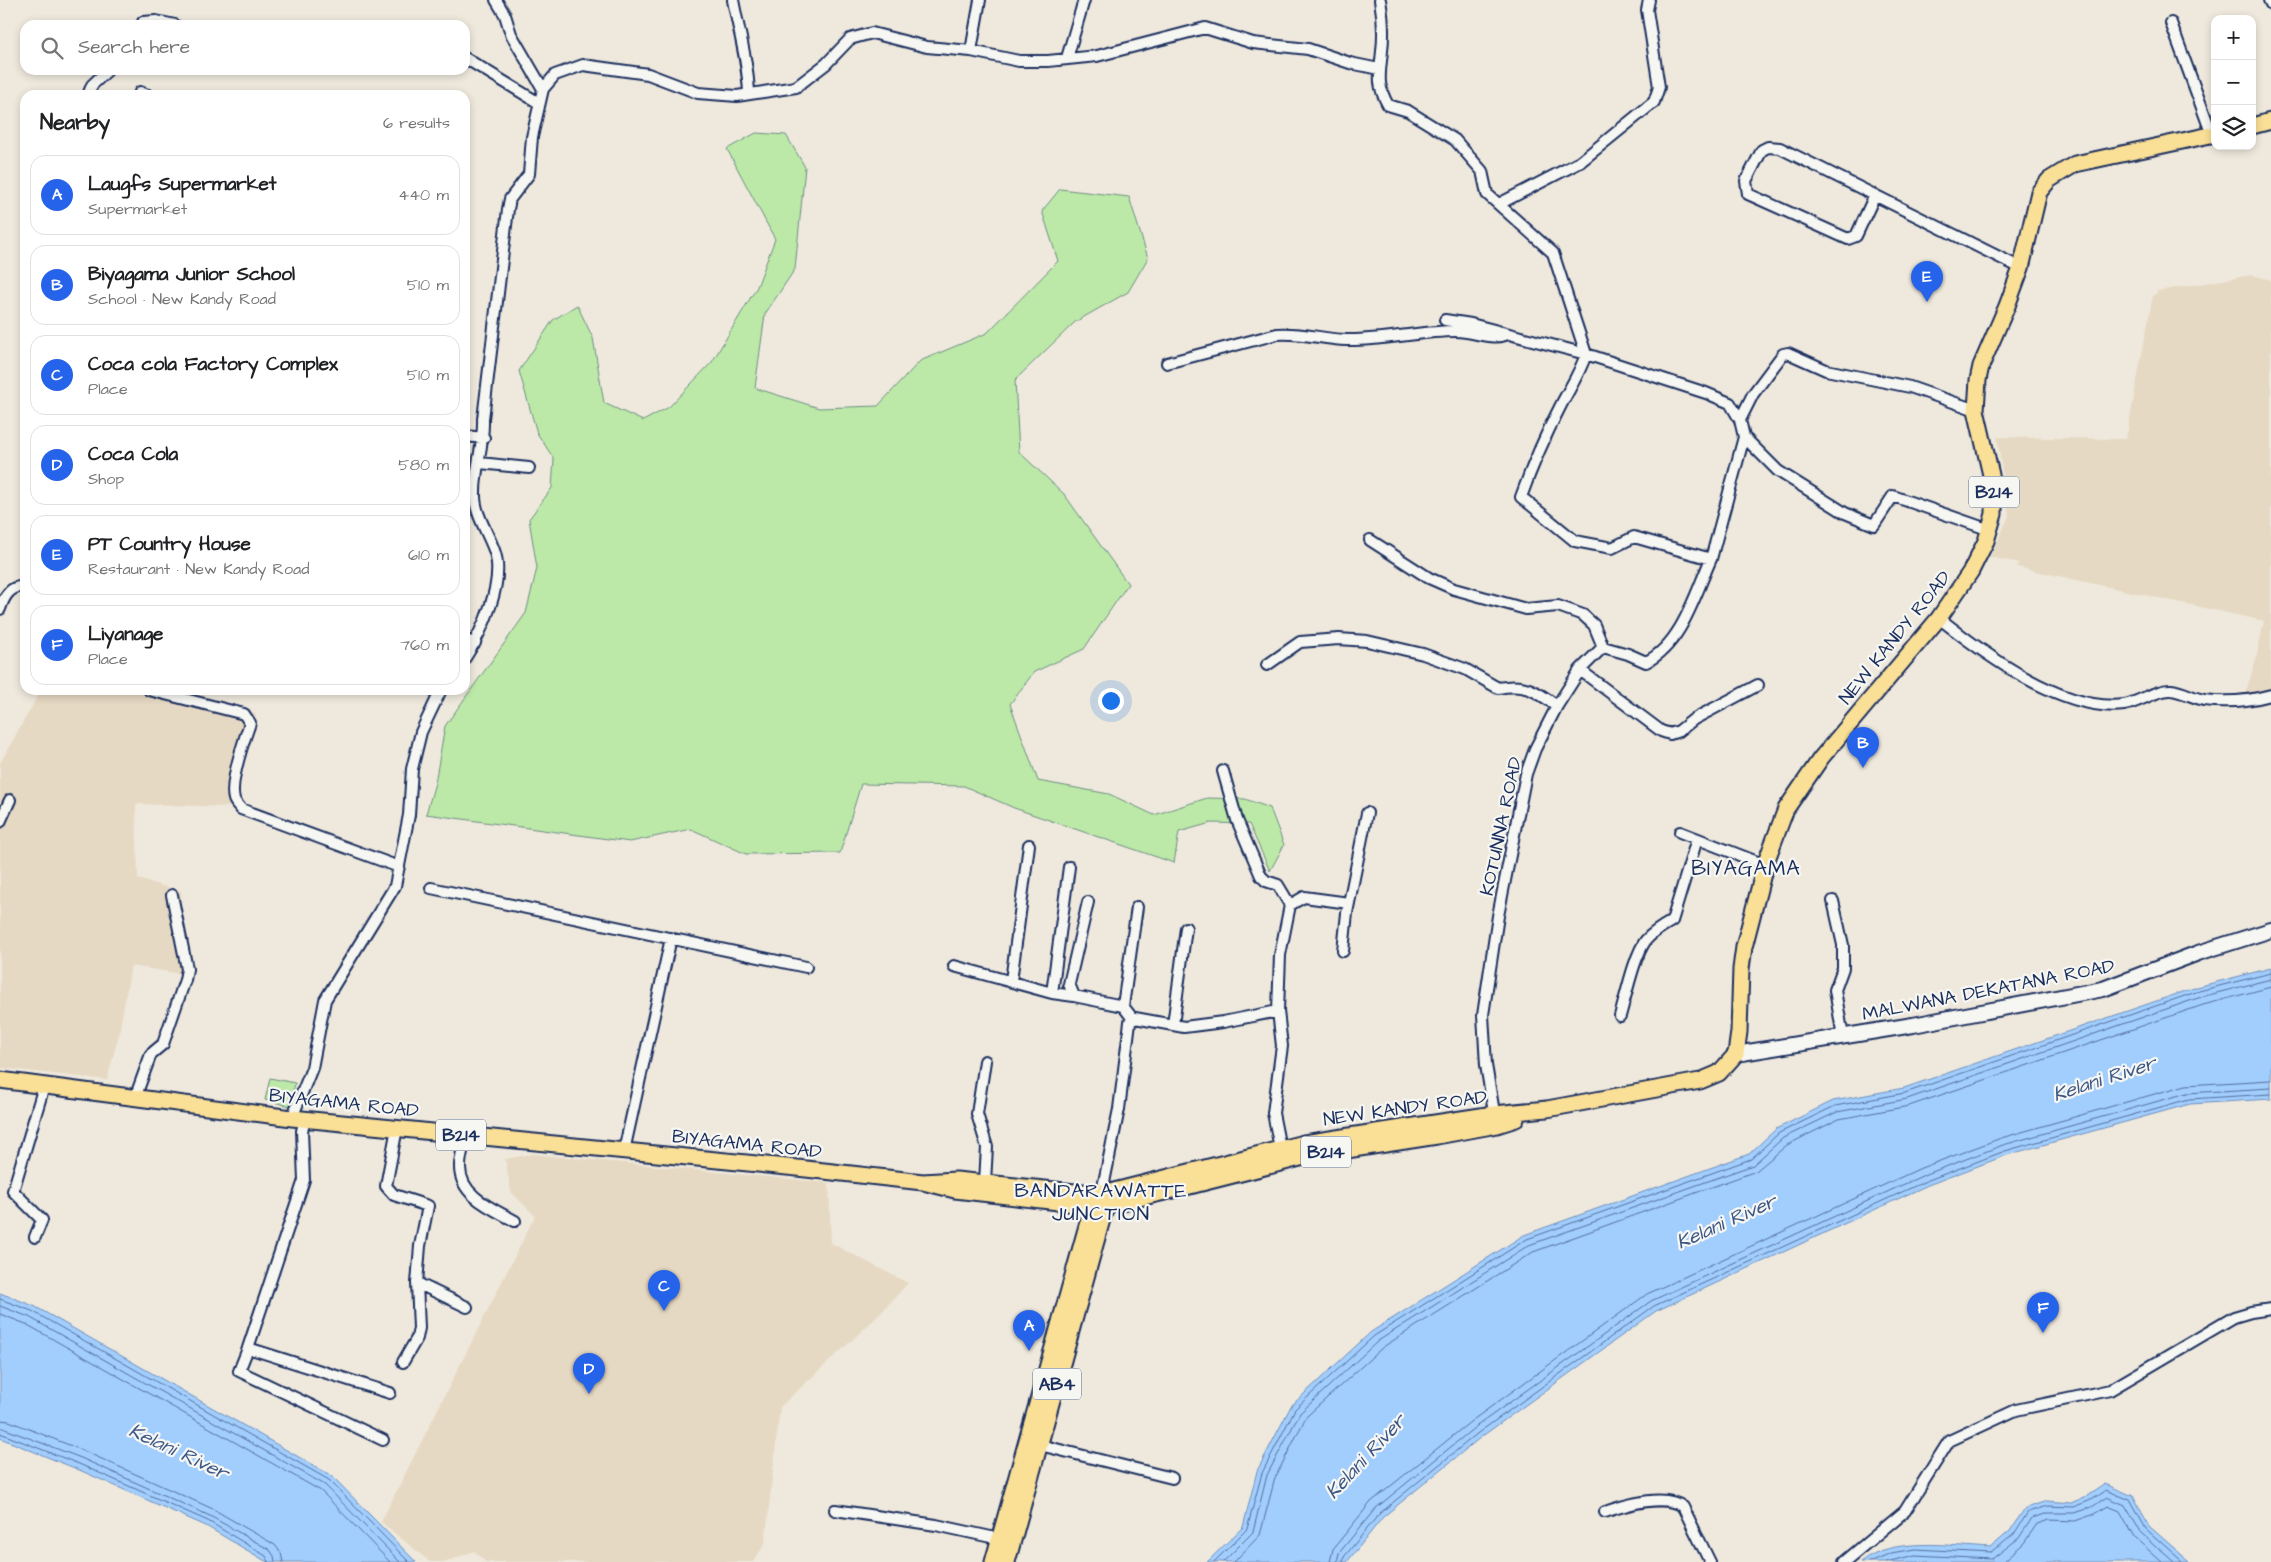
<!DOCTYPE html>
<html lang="en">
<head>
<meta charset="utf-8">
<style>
	:root { --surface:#fff; --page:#f2f2f2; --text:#202124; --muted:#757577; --line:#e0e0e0; --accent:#2563eb }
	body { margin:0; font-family:"Architects Daughter",sans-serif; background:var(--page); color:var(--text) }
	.controls { position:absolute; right:15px; top:15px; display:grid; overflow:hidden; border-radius:10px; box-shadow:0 2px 8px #0003 }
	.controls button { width:45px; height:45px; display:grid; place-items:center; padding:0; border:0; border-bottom:1px solid var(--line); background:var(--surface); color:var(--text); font:25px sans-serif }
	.you { position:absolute; left:1110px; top:700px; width:18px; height:18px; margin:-12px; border:4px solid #fff; border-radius:50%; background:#1a73e8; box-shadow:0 0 0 8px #1a73e833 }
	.badge { display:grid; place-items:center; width:32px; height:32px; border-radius:50%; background:var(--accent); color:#fff; font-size:16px; font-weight:700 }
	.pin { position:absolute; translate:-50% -41px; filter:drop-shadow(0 1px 2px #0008) }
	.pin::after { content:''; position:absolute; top:26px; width:18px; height:15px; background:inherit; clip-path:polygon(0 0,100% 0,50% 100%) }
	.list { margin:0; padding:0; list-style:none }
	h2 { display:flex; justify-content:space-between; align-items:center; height:65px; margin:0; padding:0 20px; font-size:21px }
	h2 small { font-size:16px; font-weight:400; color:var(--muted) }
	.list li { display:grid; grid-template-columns:32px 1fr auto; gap:15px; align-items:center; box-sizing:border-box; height:80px; margin:0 10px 10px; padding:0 10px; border:1px solid var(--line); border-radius:15px }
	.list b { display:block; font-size:19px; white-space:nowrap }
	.list p { margin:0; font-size:16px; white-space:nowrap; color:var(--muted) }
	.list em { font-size:16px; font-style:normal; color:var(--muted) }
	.icon { flex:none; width:28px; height:28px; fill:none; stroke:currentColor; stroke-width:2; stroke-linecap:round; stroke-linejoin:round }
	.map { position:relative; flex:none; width:2271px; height:1562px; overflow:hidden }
	.search { position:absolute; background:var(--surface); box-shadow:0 2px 8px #0003; left:20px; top:20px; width:450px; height:55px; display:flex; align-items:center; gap:12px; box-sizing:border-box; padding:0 18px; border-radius:15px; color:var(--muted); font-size:19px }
	.panel { position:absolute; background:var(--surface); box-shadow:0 2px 8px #0003; left:20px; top:90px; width:450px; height:605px; border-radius:15px }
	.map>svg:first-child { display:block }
</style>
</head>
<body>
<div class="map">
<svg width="2271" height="1562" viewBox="0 0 2271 1562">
	<rect width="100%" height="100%" fill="#efe9dd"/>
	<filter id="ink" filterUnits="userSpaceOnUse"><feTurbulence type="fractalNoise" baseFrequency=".02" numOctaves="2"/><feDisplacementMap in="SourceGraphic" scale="10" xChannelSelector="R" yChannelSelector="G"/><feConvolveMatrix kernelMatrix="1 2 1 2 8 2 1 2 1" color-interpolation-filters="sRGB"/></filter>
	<g filter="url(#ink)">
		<path fill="#e6d9c3" d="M2252,275L2271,280V696L2244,697L2256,659L2264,621L2017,567L2018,563L1990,557L2009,516L1997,437L2126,439L2153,295L2156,294L2157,291Z
			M41,690H146L162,692L256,714L236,756L229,807L136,804L138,879L181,891L184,961L182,974L131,966L119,1034L107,1080L0,1068V763Z
			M532,1154L829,1183L831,1243L908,1283L879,1315L780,1407L765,1544L753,1562H486L474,1551L446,1562H430L381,1522L535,1216L511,1192L505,1159Z"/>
		<path fill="#bce9a7" stroke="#6c8c82" d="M756,133L786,135L805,167L795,269L765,314L755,388L819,408L878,406L920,361L987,333L1058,261L1042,211L1060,189L1129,197L1148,258L1128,292L1075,322L1015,380L1019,452L1064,494L1128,584L1084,649L1034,672L1010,704L1038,781L1109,794L1154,815L1207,798L1245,799L1270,808L1284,845L1270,871L1249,824L1211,823L1179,832L1174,863L1014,808L964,786L861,784L840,853L746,854L691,829L630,842L426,814L435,783L445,726L526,613L537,568L529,519L552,488L554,459L537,433L519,371L553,320L577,305L593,338L604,403L643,421L669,407L712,362L757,287L775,239L727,149Z
			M270,1078L295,1083L290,1106L265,1100Z"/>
		<path fill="#a2cefd" stroke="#6c8ebd" d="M2271,968V1099L2190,1104L2007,1155L1928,1185L1656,1311L1481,1437L1383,1517L1347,1562H1207L1243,1527L1257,1471L1291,1406L1371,1332L1524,1235L1749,1154L1776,1129L1833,1101L1904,1088L2197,987Z
			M0,1293L34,1306L332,1476L416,1562H267L206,1526L77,1469L0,1438Z
			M2105,1484L2133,1496L2149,1526L2190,1562H1860C1892,1536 1951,1546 1990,1548L2010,1531L2025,1508L2047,1501L2071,1503L2087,1496Z"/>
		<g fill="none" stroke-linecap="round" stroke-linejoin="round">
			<path stroke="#516f9e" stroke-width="1" d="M0,1299L32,1311L329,1480L409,1562
				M0,1306L29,1317L325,1485L400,1562
				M0,1314L26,1324L321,1491L390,1562
				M0,1420L9,1421L84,1451L213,1509L275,1545L281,1553L283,1562
				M0,1427L81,1458L210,1516L270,1550L274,1556L275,1562
				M0,1433L79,1464L208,1521L266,1556L269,1562
				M1214,1562L1247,1529L1262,1473L1295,1409L1374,1336L1527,1239L1751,1159L1779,1133L1835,1106L1905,1093L2199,991L2271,973
				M1223,1562L1253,1532L1267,1475L1300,1413L1378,1341L1529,1245L1753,1165L1783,1138L1837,1112L1907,1099L2201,997L2271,979
				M1234,1562L1260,1535L1275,1478L1306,1417L1383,1347L1533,1252L1756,1171L1787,1145L1839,1119L1909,1106L2203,1005L2271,987
				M1330,1562L1333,1549L1371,1502L1470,1422L1647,1294L1921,1168L2001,1138L2186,1085L2271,1080
				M1337,1562L1339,1553L1376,1508L1474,1428L1651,1301L1924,1175L2003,1145L2187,1093L2271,1088
				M1343,1562L1344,1557L1380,1513L1478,1433L1654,1306L1926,1181L2005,1151L2189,1099L2271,1094
				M1870,1562L1891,1553L1915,1549L1991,1553L2014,1534L2028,1512L2047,1506L2073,1507L2089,1501L2106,1490L2130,1500L2146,1529L2183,1562
				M1886,1562L1915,1555L1992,1559L2019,1538L2032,1518L2048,1513H2074L2092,1507L2107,1497L2125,1505L2141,1533L2174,1562
				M2003,1562L2024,1543L2037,1524L2049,1520L2075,1521L2095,1514L2108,1506L2120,1511L2135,1538L2162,1562"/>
			<g stroke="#1b2f5e" stroke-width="14">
				<path id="minor" d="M496,0L505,15L511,34L543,89
					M733,0C739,32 748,62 749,94
					M1380,0C1383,17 1384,34 1382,51C1380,74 1376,84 1388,105L1408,111L1455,140L1482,171L1487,194L1553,253L1586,354C1580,373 1569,389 1560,407C1545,436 1532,466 1521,497L1575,541L1612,548L1634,537L1711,559C1695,594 1682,644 1646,662L1628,654L1603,647L1580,670L1557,706L1535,749L1526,774L1498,916L1483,1015L1486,1065L1495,1118
					M2269,0L2271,4
					M2171,23L2212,135
					M142,25L143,22L156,21L175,25
					M971,51L980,0
					M465,58L539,103
					M1067,58L1084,0
					M88,95L92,85L108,70
					M139,95L140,92L148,95
					M1875,195L1856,236L1848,239L1748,194L1746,181L1762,150L1768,147L1780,148L2021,268
					M1499,204L1580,162L1654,102L1659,87L1647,10L1649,0
					M1445,320L1471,324L1586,354L1706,393L1730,403L1740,420L1753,394L1783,354L1788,353L1826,370L1910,387L1976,410
					M1167,363L1277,334C1300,332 1322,339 1346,340C1382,341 1420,331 1456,331C1473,331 1490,340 1505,335
					M465,436L484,438
					M1744,437L1778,471L1845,513L1874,525L1893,496L1990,530
					M480,463L529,468
					M1370,540L1429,578L1454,589L1526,609L1558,606L1583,615L1594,625L1603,647
					M1711,559L1744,437L1740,420
					M0,609C4,597 10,585 25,587
					M1939,618C1983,653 2063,713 2124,705C2138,703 2157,689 2171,690C2182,691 2193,698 2204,700C2227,703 2249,701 2271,695
					M465,640L475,643
					M465,658C482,632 506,581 494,550C488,533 475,514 475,496C474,470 484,447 483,419L508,209L510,199L529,174L532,137L543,89L555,75L583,65L648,74L698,93L737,96L796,87L826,64L850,39L872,33L927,47L971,51L1019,61H1048L1097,56L1205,28L1253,43L1308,49L1350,63L1379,69
					M1267,665L1300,642L1339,639L1367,641L1423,654L1465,669L1498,688C1525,683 1535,690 1557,706
					M1580,670L1661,731L1670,734L1679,731L1694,719L1758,685
					M149,690L244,714L250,723C244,740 229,783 234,799C235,803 239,806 241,809L399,867
					M1223,771L1237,820L1261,876L1266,881L1278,885L1290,905L1280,955L1278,1011L1282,1046L1273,1113L1281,1153
					M0,822L10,800
					M1680,832L1765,865
					M431,888L806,967
					M1833,901L1843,945V968L1835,990L1843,1037
					M1088,902L1069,984L1074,996L1123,1006
					M1290,905L1304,897L1349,903
					M1343,951L1347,913L1367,813
					M954,966L1052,993L1074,996
					M1011,981L1029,845
					M1052,993L1069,867
					M1620,1016C1626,996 1634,956 1646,940C1653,932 1663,926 1672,921L1697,839
					M1133,1019L1123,1006L1137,907
					M1173,1025L1186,928
					M985,1061L977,1114L987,1147L985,1182
					M135,1098L151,1054L163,1044L185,980L187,969L172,895
					M292,1118L312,1068L325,1000L395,886L409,815L412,769L421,732L441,690
					M305,1119L302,1131L304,1180L248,1348L390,1393
					M397,1128L386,1186L394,1195L428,1206L420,1246L417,1283L419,1328L417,1338L403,1362
					M466,1135C464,1145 460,1156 460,1166C459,1196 493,1209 515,1221
					M624,1151L671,938
					M1102,1192L1119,1109L1130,1022L1135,1018L1184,1027L1223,1022L1278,1011
					M35,1237L42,1220L13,1191L44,1086
					M417,1283L467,1307
					M249,1346L239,1371L383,1440
					M1040,1445L1172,1478
					M835,1510L936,1525L1000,1539
					M1605,1512C1625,1505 1665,1493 1683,1507L1710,1562
					M1844,1562L1905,1511L1949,1441L2016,1410L2110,1390L2234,1317L2251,1312L2271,1309"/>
			</g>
			<g stroke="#1b2f5e" stroke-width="18">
				<path id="secondary" d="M1736,1054L1913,1025L2103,989L2198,953L2271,930"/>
			</g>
			<g stroke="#1b2f5e" stroke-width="19">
				<path id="primary" d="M2252,126L2271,121
					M0,1080L292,1118L797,1168L923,1182L955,1190L1093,1206L1122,1202L1182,1188L1308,1156L1437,1136L1497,1125L1516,1119
					M923,1182L956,1180L1075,1192H1110L1304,1143L1494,1114L1547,1109L1700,1081L1719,1073L1736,1054L1739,1032L1741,969L1744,947L1766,862L1786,809L1821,758L1939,618L1971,571L1986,541L1994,514V499L1991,475L1976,410L1978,380L1981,366L2007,306L2021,268L2039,192L2049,180L2075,164L2215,134
					M993,1562L1095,1197
					M1007,1562L1108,1198"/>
			</g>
			<use href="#minor" stroke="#f6f6f2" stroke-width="10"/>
			<use href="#secondary" stroke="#f6f6f2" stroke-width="14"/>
			<use href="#primary" stroke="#fadf96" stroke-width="15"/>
		</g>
	</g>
	<g text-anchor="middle" stroke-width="4.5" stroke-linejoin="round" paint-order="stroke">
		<g fill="#f6f6f2" stroke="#5d6b8a" stroke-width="1">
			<rect x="1969" y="476.5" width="50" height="31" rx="4"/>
			<rect x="436" y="1119.5" width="50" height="31" rx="4"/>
			<rect x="1301" y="1136.5" width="50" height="31" rx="4"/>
			<rect x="1033" y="1368.5" width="48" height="31" rx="4"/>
		</g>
		<g font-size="18" font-weight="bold" fill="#1b2f5e">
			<text x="1994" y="498">B214</text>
			<text x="461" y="1141">B214</text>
			<text x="1326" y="1158">B214</text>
			<text x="1057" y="1390">AB4</text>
		</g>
		<g font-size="19" fill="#1b2f5e" stroke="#f6f6f2">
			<text transform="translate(1894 637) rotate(-51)" y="7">NEW KANDY ROAD</text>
			<text transform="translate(1500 826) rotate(-78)" y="7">KOTUNNA ROAD</text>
			<text transform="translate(1988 989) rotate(-11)" y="7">MALWANA DEKATANA ROAD</text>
			<text transform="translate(344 1102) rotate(6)" y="7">BIYAGAMA ROAD</text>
			<text transform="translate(1405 1107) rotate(-8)" y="7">NEW KANDY ROAD</text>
			<text transform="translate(747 1143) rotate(6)" y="7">BIYAGAMA ROAD</text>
		</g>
		<g font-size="20" font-style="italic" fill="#3d5786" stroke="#f6f6f2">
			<text transform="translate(2104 1078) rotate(-18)" y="7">Kelani River</text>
			<text transform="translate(1726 1221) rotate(-24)" y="7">Kelani River</text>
			<text transform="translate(179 1451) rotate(25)" y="7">Kelani River</text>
			<text transform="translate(1365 1456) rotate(-47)" y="7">Kelani River</text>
		</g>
		<g font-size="20" letter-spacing="1" fill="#1b2f5e" stroke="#f6f6f2">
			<text x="1101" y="1197">BANDARAWATTE<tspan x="1101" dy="23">JUNCTION</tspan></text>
		</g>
		<g font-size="21" letter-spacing="1" fill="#1b2f5e" stroke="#f6f6f2">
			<text x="1746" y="875">BIYAGAMA</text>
		</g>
	</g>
</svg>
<div class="controls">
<button>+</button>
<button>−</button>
<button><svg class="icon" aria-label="layers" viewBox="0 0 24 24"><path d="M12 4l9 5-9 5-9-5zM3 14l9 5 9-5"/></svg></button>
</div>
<div class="you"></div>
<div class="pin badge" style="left:1029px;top:1351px">A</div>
<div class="pin badge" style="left:1863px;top:768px">B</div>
<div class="pin badge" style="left:664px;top:1311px">C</div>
<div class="pin badge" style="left:589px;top:1394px">D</div>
<div class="pin badge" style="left:1927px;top:302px">E</div>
<div class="pin badge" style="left:2043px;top:1333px">F</div>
<div class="search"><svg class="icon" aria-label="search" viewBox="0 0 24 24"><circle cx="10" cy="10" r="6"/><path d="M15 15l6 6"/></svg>Search here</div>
<section class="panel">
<h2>Nearby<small>6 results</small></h2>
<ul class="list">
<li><span class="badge">A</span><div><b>Laugfs Supermarket</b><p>Supermarket</p></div><em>440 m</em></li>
<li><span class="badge">B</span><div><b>Biyagama Junior School</b><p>School · New Kandy Road</p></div><em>510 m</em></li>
<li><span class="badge">C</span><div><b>Coca cola Factory Complex</b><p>Place</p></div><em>510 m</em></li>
<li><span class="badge">D</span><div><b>Coca Cola</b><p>Shop</p></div><em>580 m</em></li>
<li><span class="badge">E</span><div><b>PT Country House</b><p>Restaurant · New Kandy Road</p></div><em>610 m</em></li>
<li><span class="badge">F</span><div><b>Liyanage</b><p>Place</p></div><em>760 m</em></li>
</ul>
</section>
</div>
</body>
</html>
